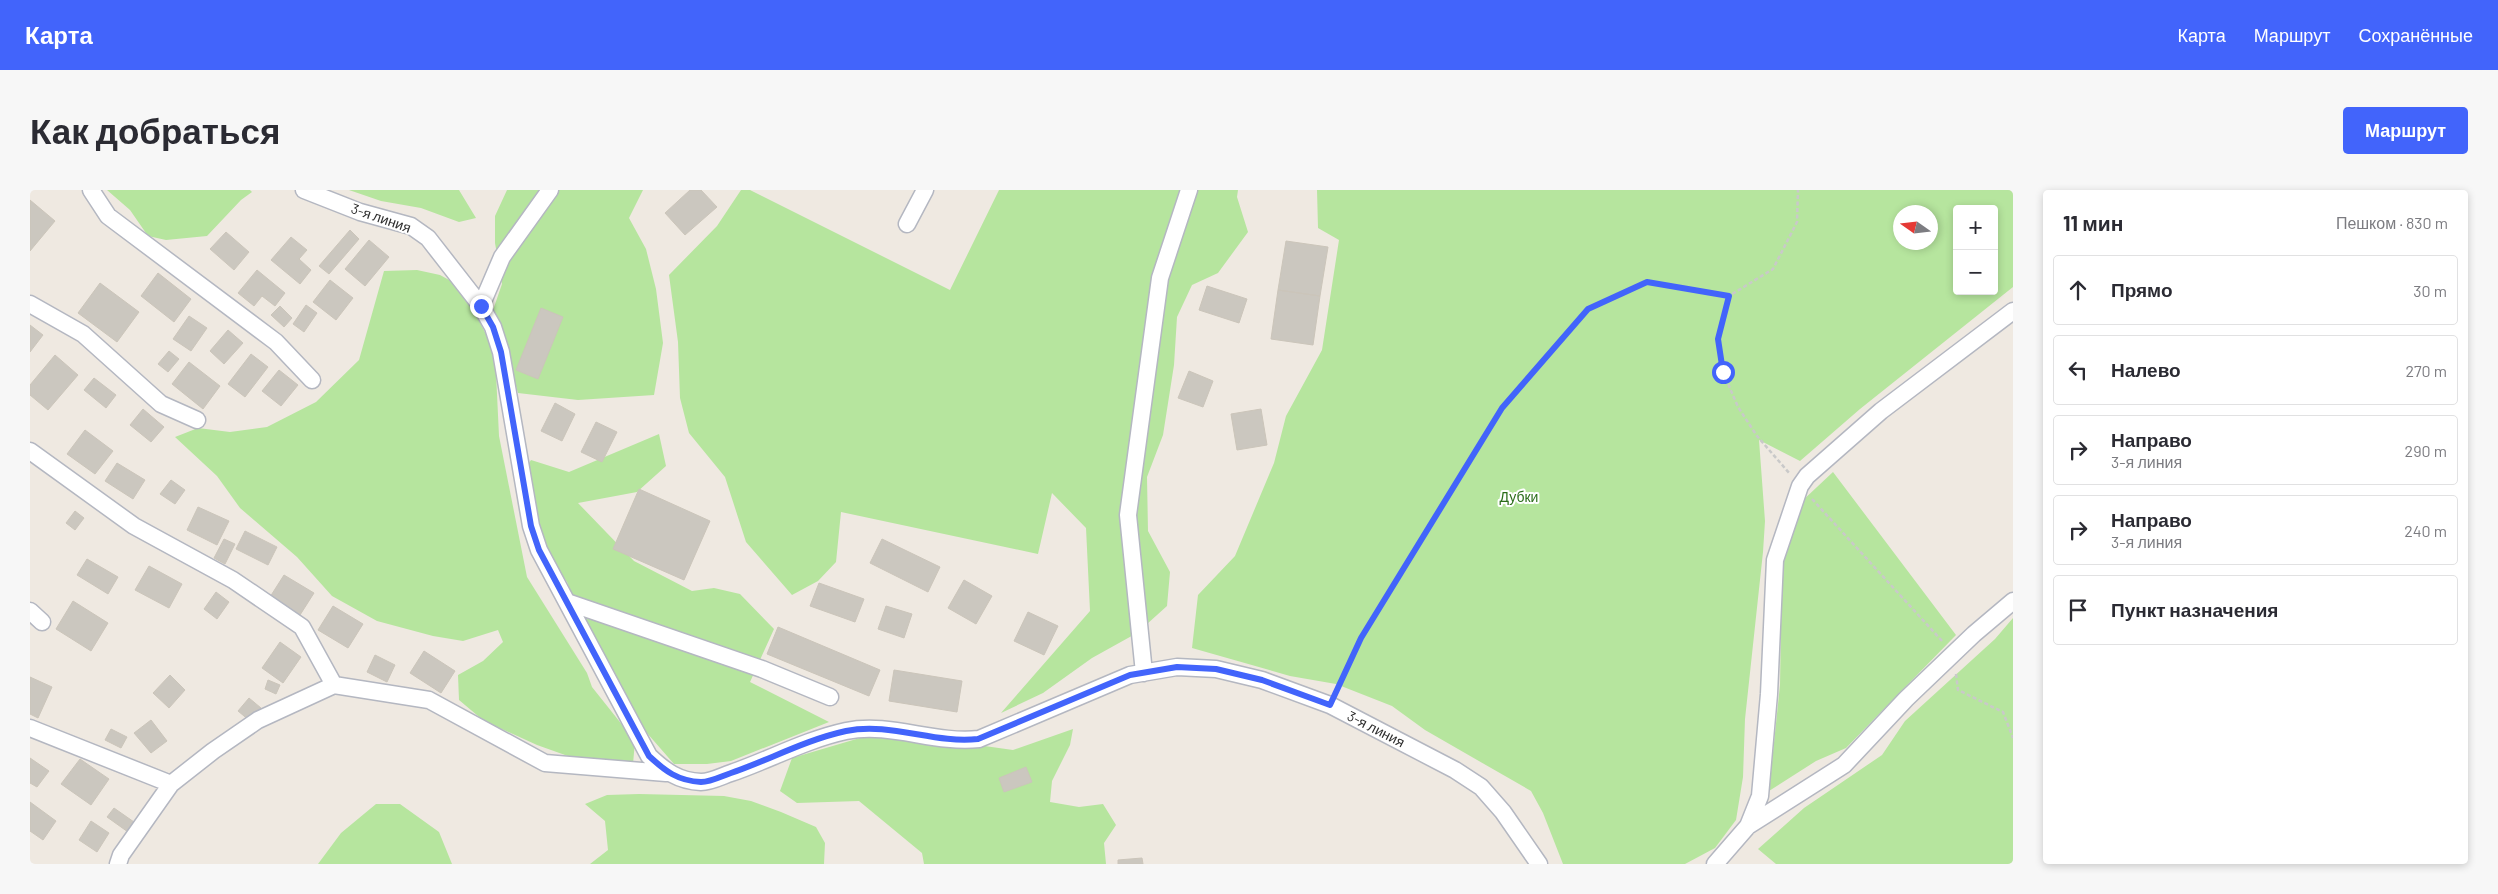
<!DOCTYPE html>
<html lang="ru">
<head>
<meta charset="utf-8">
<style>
	:root { --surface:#fff; --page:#f7f7f7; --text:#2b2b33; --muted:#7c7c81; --line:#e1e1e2; --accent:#4264fb }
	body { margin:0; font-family:Barlow,sans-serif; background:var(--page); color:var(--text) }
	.controls { position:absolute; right:15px; top:15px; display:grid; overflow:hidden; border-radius:5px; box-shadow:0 2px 8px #0003 }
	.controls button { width:45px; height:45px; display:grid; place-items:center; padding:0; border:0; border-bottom:1px solid var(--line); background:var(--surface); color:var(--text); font:25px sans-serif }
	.compass { position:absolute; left:1863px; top:15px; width:45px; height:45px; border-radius:50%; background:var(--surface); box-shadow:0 2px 8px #0003; rotate:284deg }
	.stop { position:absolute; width:15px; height:15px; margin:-11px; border:4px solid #4264fb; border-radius:50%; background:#fff }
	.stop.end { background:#4264fb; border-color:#fff; box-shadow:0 1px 5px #0008 }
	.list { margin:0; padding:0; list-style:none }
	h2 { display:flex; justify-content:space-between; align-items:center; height:65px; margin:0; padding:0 20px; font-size:21px }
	h2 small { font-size:16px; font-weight:400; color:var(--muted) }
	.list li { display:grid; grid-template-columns:32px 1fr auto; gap:15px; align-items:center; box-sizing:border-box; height:70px; margin:0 10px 10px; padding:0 10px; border:1px solid var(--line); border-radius:5px }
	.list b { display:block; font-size:19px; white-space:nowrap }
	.list p { margin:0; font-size:16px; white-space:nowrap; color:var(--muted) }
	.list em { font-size:16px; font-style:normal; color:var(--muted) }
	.icon { flex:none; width:28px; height:28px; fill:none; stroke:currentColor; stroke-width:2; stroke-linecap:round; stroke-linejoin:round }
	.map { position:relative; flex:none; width:1983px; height:674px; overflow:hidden; border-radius:5px }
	header { display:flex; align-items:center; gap:30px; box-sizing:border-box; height:70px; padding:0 25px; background:var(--accent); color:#fff }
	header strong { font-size:24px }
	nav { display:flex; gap:28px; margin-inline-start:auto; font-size:18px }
	.intro { display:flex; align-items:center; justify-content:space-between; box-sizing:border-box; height:120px; padding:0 30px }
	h1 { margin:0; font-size:35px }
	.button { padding:12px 22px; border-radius:5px; background:var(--accent); color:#fff; font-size:18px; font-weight:700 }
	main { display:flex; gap:30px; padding:0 30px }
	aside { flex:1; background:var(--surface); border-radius:5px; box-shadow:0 2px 8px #0003 }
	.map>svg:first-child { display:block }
</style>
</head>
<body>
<header>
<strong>Карта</strong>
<nav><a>Карта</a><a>Маршрут</a><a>Сохранённые</a></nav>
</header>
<div class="intro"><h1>Как добраться</h1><a class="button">Маршрут</a></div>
<main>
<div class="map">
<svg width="1983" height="674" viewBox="0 0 1983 674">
	<rect width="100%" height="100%" fill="#efe9e1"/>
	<path fill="#b6e59e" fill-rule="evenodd" d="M77,0H220L222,2L211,10L177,46L136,50L118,46L100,20Z
		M319,0H429L446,28L429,32L391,18L351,11Z
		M477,0H613L599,28L616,59L626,99L633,153L624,205L548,210L488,203L463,120L472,94L465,53V26Z
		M711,0H720L920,100L969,0H1208L1207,7L1218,42L1188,83L1162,95L1147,127L1144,175L1133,245L1117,287L1118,341L1140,382L1137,416L1107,443L1062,468L1013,503L971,523L1060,421L1056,338L1022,303L1008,364L811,322L806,372L788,391L762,405L716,352L695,287L659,243L650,208L648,152L639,85L687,36Z
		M1287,0H1983V97L1830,219L1770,271L1729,250L1735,331L1733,362L1715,529L1713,587L1706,630L1685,658L1655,674H1533L1513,623L1501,601L1395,540L1362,516L1306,494L1260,486L1162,458L1168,405L1205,366L1244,273L1256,226L1292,160L1309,50L1288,38ZM1927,19H1964V101H1927ZM1870,22H1900V52H1870Z
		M387,80L410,85L432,97L465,162L469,246L497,387L557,483L562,497L605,551L603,574L549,570L507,555L454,531L429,510L428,485L453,471L473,452L468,440L433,451L403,446L347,431L302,406L267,367L210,318L187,286L145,247L168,238L200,242L237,237L286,212L329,170L354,81Z
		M629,244L636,276L607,302L548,313L604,371L662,401L684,398L710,404L744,439L720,492L799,532L701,571L677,574H644L610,535L573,477L537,392L515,361L495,279L501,270L539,282Z
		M1803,282L1926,445L1816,558L1786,571L1739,601L1750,495L1752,375L1771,312Z
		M1983,428V674H1746L1728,659L1774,618L1852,565L1875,531L1965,449Z
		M1043,539L1040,555L1022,591L1020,612L1049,617L1073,614L1086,635L1074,653L1076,674H894L892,663L829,611L767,613L750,601L762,568L840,545L919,551L983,560Z
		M609,604L694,606L721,611L751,622L786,637L795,653L794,674H560L578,660L575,631L555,614L577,605Z
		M346,614H370L409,642L422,674H288L311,643Z"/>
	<path fill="#cbc7bf" stroke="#cbc5ba" d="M660,0H671L687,17L655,45L635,23Z
		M0,10L25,31L0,61Z
		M320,40L329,49L299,84L289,76Z
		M196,42L219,62L204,80L180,59Z
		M261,47L277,60L269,69L281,80L270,94L241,70Z
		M339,50L359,67L335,96L315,79Z
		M1256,51L1298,57L1290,106L1248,100Z
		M227,80L255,103L245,116L232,106L224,116L208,103Z
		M128,83L161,109L144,132L111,106Z
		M300,90L323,108L306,130L283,112Z
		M70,93L109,122L87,152L48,123Z
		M1177,96L1217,109L1209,133L1169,120Z
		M1248,100L1290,106L1283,155L1241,149Z
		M276,115L287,123L274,142L263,134Z
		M250,116L262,128L254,137L241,125Z
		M511,118L533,127L508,189L486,180Z
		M159,126L177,138L161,161L143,149Z
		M0,135L13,145L0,162Z
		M198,140L213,153L194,174L180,161Z
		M139,161L149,169L138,182L128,174Z
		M221,164L238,177L215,207L198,194Z
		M25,165L48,185L18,220L0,205V195Z
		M159,172L190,196L173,219L142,194Z
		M249,180L268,195L251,216L232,201Z
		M1159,181L1183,191L1173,217L1148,208Z
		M64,188L86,205L76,218L54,200Z
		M525,213L545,224L532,251L511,241Z
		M113,219L134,237L121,252L100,235Z
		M1231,219L1237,255L1207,260L1201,224Z
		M566,232L587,242L572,272L551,262Z
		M55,240L83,261L65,284L37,264Z
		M87,273L115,290L103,309L75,291Z
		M141,290L155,300L145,314L130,304Z
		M609,299L680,331L654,390L583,359Z
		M168,317L199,331L187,355L157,340Z
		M45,321L54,328L45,340L36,333Z
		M215,341L247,357L238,375L206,359Z
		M194,349L205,354L195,374L184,368Z
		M852,349L910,377L898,402L840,373Z
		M57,369L88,387L78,404L47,385Z
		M119,376L152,394L139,418L105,400Z
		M254,385L284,403L270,425L240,407Z
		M934,390L962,406L946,434L918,418Z
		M789,393L834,409L825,432L780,416Z
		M186,402L199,412L187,429L174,419Z
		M43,411L78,433L61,461L26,439Z
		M303,416L333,434L318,458L288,440Z
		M856,416L882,424L874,448L848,439Z
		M998,422L1028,436L1014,465L984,451Z
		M748,437L850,480L839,506L737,464Z
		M250,452L271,467L253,493L232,478Z
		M394,461L425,481L411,503L380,483Z
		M345,465L365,475L357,492L337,482Z
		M864,480L932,491L927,522L859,511Z
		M140,485L155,500L139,518L123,503Z
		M0,487L22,497L8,528L0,524Z
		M238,490L250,495L246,504L235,499Z
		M219,508L231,518L220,531L208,521Z
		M121,530L137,551L121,563L104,543Z
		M81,539L97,547L91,558L75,550Z
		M0,568L19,581L7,597L0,593Z
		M50,569L79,589L61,615L31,594Z
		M996,577L1002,592L974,602L969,588Z
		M0,612L26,631L13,650L0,641Z
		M84,618L104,632L98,642L77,627Z
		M61,631L79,643L67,662L49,650Z
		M1112,668L1113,674H1088V670Z"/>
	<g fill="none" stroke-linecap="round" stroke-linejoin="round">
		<g stroke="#b4b7c1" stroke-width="19">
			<path id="minor" d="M61,0L78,26L246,152L282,190
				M274,0L330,22L381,36L398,48L451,116L463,137L471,162L501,336L509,360L619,566C635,581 648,591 671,592C681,592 692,586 701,583C739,570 775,550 816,541C861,532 904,554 949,549L1100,485L1147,477L1186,479L1232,490L1300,515L1425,580L1451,597L1473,622L1509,674
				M877,34L895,0
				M0,114L53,144L131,214L167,230
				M451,116L472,67L520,0
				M0,261L104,336L203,390L272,437L304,495
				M537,412L732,479L800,507
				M0,421L12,432
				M1114,483L1098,325L1130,88L1159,0
				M0,538L141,594L183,561L228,530L304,495L399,510L515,573L636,583
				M1718,636L1730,606L1739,504L1745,370L1770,296L1777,286L1851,221L1983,121
				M88,674L91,665L141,594
				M1685,674L1718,636L1814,575L1876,509L1944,444L1983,411"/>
		</g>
		<path stroke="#c9c9c9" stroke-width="2.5" stroke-dasharray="4 2.5" stroke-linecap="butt" d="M1699,106L1688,149L1693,182L1708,217L1727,246L1760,284
			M1782,309L1913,452
			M1926,484L1928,500L1973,522L1983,548
			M1307,501L1331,448L1472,218L1558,119L1617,92L1699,106L1743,79L1767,32L1768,0"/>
		<use href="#minor" stroke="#fff" stroke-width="16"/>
	</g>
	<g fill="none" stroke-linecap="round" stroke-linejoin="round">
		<path stroke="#4264fb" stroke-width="6" d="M451,116L463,137L471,162L501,336L509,360L619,566C635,581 648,591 671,592C681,592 692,586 701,583C739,570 775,550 816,541C861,532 904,554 948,549L1100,485L1147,477L1186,479L1232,490L1300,515L1331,448L1472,218L1558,119L1617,92L1699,106L1688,149L1693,182"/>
	</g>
	<g text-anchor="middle" stroke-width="4" stroke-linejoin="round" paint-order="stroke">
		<g font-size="14" fill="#2e2e2e" stroke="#fff">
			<text transform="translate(351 28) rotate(19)" y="5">3-я линия</text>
			<text transform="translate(1346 539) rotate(27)" y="5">3-я линия</text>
		</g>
		<g font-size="14" fill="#2c6e1b" stroke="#fff">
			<text x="1489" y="312">Дубки</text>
		</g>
	</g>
</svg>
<div class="controls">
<button>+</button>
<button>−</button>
</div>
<svg class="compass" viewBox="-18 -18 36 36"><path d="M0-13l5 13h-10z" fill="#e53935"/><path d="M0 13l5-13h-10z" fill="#7c7c81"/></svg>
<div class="stop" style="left:1693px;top:182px"></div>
<div class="stop end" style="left:451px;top:116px"></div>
</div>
<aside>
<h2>11 мин<small>Пешком · 830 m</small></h2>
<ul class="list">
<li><svg class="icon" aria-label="ahead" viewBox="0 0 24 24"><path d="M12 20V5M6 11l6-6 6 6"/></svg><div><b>Прямо</b></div><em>30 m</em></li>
<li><svg class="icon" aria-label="left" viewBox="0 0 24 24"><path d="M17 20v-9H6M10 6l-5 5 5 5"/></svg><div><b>Налево</b></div><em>270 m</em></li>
<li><svg class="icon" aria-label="right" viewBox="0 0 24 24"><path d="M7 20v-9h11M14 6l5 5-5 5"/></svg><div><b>Направо</b><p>3-я линия</p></div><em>290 m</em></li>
<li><svg class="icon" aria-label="right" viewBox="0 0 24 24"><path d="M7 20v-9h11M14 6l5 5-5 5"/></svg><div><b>Направо</b><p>3-я линия</p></div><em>240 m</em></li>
<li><svg class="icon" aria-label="arrive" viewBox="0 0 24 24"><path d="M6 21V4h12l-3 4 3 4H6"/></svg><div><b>Пункт назначения</b></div></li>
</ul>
</aside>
</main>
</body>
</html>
